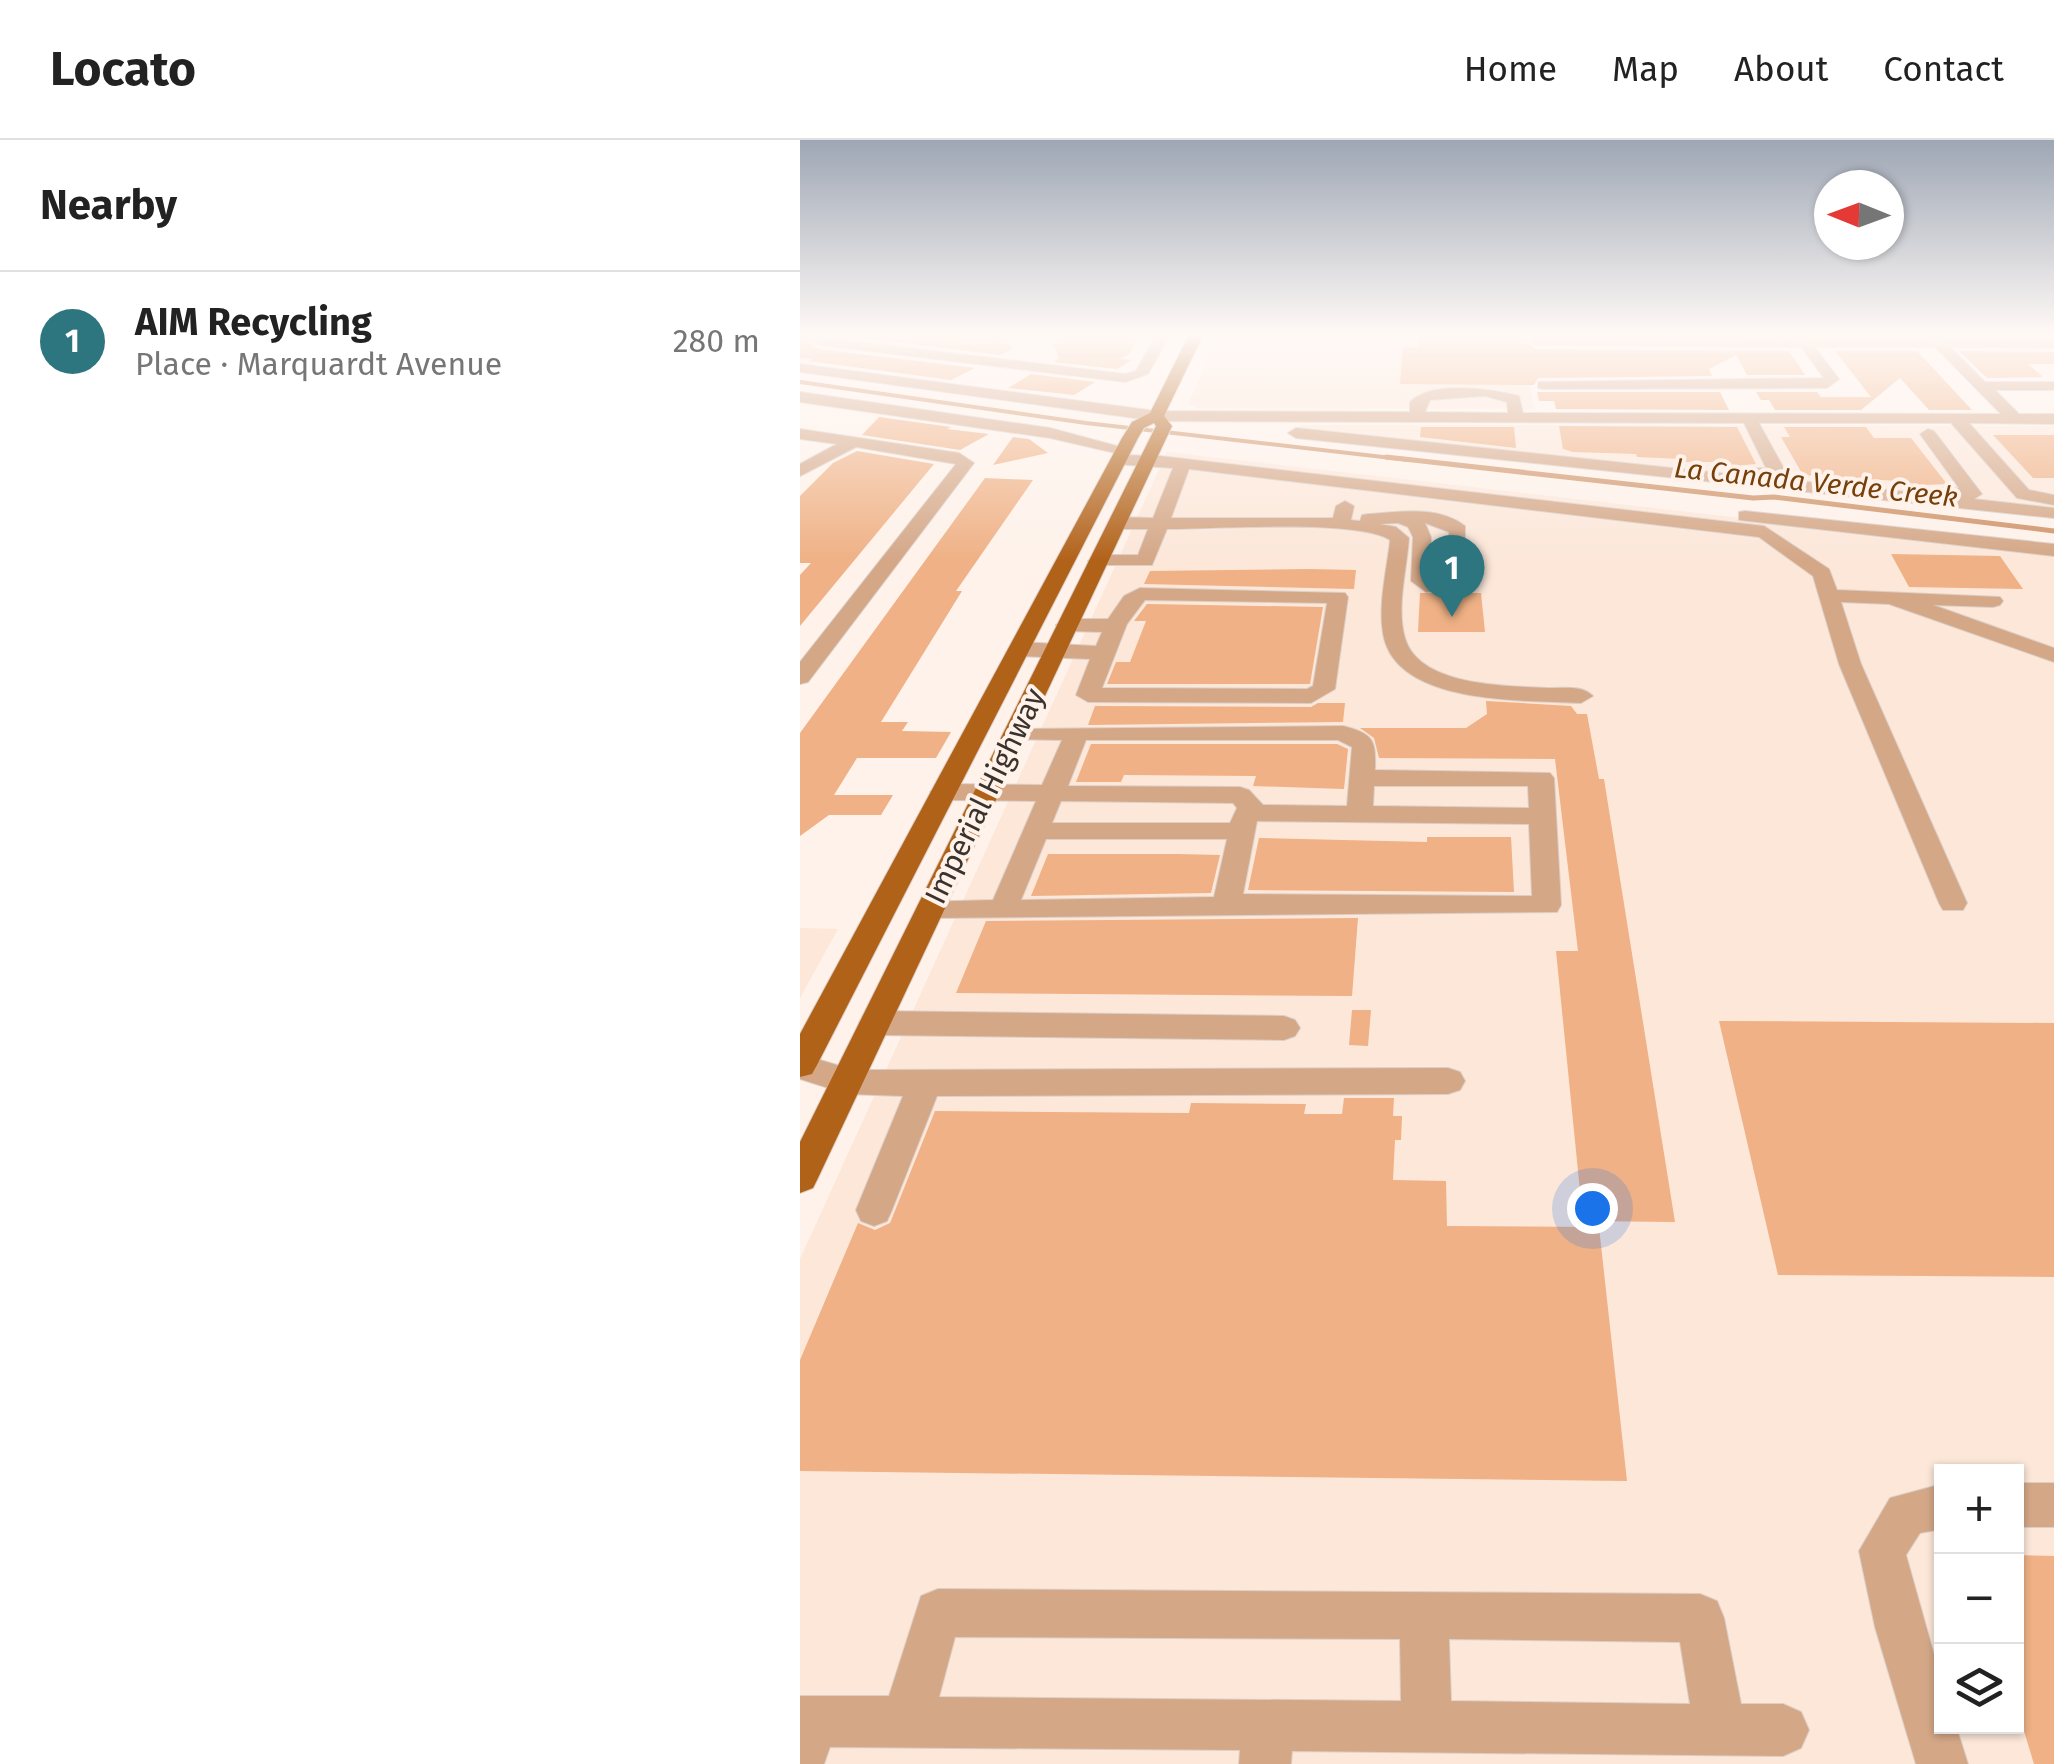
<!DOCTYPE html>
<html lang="en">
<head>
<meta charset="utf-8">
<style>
	:root { --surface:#fff; --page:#f6f6f6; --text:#222; --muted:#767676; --line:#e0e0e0; --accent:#2e767f }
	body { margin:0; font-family:"Fira Sans",sans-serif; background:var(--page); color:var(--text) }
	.controls { position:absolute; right:30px; bottom:30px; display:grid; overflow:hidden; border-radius:0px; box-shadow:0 2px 8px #0004 }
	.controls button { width:90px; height:90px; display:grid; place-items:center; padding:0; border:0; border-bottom:2px solid var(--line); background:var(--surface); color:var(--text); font:50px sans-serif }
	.compass { position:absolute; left:1014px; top:30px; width:90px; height:90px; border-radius:50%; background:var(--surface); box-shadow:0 2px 8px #0004; rotate:271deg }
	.you { position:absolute; left:792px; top:1068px; width:35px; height:35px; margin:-25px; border:8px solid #fff; border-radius:50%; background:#1a73e8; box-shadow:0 0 0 15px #1a73e833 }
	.badge { display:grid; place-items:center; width:65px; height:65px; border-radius:50%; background:var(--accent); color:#fff; font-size:32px; font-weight:700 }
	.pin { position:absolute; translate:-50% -82px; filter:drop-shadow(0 2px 5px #0008) }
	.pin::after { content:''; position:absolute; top:52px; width:35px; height:30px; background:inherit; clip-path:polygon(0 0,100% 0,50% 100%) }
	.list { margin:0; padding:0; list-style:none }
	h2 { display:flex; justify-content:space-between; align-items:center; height:130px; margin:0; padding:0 40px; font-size:42px }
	h2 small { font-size:32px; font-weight:400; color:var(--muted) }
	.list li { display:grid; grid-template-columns:65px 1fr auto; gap:30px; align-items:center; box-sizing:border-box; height:140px; padding:0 40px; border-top:2px solid var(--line) }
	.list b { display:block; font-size:38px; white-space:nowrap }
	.list p { margin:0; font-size:32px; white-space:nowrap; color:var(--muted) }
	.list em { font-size:32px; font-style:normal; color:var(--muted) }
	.icon { flex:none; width:55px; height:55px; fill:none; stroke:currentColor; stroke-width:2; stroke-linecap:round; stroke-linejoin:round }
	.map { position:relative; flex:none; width:1254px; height:1624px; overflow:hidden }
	header { display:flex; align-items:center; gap:60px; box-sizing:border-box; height:140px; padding:0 50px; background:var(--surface); border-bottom:2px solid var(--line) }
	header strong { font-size:48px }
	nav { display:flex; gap:55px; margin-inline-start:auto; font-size:35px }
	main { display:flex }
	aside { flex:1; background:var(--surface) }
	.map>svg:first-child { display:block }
</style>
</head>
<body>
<header>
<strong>Locato</strong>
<nav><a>Home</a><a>Map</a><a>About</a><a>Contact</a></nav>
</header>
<main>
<aside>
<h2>Nearby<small></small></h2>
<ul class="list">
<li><span class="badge">1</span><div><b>AIM Recycling</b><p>Place · Marquardt Avenue</p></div><em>280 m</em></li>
</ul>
</aside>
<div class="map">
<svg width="1254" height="1624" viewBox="0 0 1254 1624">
	<rect width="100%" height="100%" fill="#fef2ea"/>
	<path fill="#fce7d9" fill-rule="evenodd" d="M421,193L722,198L734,269L398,268L388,264Z
		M500,285L1254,286V367L500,289Z
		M367,312L1254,414V1624H0V1119ZM1142,1332H1216V1586H1142Z
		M0,788L38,789L0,858Z"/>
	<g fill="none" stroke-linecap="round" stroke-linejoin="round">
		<path stroke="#cf9368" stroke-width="4" d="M0,242L286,283L609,320"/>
		<path stroke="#cf9368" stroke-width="5" d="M586,317L953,358L974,357L1254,391"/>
	</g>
	<path fill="#efb185" d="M0,193H134L172,198L205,195L213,209L200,215L18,193L7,200L18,209L175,228L151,240L9,221L12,219L0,218Z
		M341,193L329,214L320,219L332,220L317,229L253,222L259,218L253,205L260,196Z
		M619,193H736L725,200L736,209L989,211L1005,235H947L936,215L909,229L912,236L738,238L734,245L600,244L603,207H618Z
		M1035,211H1117L1172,270H1129L1100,238L1061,270H975L969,260H961L956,252H1017L1021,257H1071Z
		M1159,211L1254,212V224H1228L1243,237L1187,238Z
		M231,234L295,242L274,255L208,248Z
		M737,252H920L929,270L756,269L754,261H739Z
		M79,277L151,287L147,289L189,294L160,310L62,295Z
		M759,286L937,287L956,324L921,327L919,322H882L881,319L837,317L836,314L773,312L763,309Z
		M621,287H714L716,308L620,297Z
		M984,287H1066L1074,298H1111L1147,344L1102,346L1098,341L1003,335L981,297H990Z
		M1193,295H1254V338H1233Z
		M213,297L229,299L248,313L193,325Z
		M57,311L134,324L0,486V435L11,423H0V356L33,323Z
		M185,338L233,340L156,451H162L81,582H108L102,591L151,592L136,618H57L34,655H93L81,675H29L0,696V593Z
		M1091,414L1200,416L1223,449L1109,447Z
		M509,429L556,430L554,449L344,444L350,431Z
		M620,453H681L685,492H618Z
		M347,464L523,467L510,544H307L316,522H330L346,481H334Z
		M686,561L771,566L777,574H787L799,639H804L875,1082L783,1081L756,811H778L755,619L579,618L574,598L560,588H666L687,574Z
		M518,563H545L543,582L288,585L295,566L511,567Z
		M291,604H537L548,609L544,649L453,646L456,636L324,635L321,642H276Z
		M627,697H711L714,752L448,750L459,698L627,702Z
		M248,714H377L420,715L411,753L231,756Z
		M558,778L552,856L156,853L186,781Z
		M552,870H571L568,906L549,905Z
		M919,881L1254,883V1137L978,1135Z
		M544,958H594L593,976H602L601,1000H595L593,1040L646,1041L647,1086L799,1087L827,1341L0,1331V1220L58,1083L75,1090L90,1083L135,971L389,973L391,963L506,964L504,974H542Z
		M1216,1415L1254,1416V1624H1234L1216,1565Z"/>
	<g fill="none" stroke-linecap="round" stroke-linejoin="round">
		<g stroke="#dbcfc8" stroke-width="2">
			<path id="minor" d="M357,193H371L348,234L325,242L18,205L11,201L18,197L325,234L336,231Z
				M446,193H474L468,197Z
				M578,193H601L595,197Z
				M992,193H1005L1009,199H1127V194L1133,193L1142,199L1254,200V208L1150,207L1185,242H1254V250H1195L1219,274H1254V284L1169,283L1229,350L1254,355V365L1217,358L1151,283H959L987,334L979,339L1139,355V348H1159L1120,294L1128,289L1134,291L1182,354L1174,359L1254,368V378L496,298L488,293L496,288L948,336V328H966L944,283L356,281L0,232V224L356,271L610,272V262C632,240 691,249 719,256L723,273L1201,274L1135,207H1015L1039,239L1027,248L743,249L738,248V242L1024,238L1001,207L736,205L729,201L736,197L995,198ZM685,256L707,262L708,273L625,272L630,260Z
				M0,252L250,288L332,310L324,315L250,298L0,262Z
				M0,289L159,313L174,323L8,542L0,544V522L156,324L56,307L0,336V324L37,304L0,299Z
				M319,315L360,316L964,386L1029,429L1037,450L1200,457L1203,461L1200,465L1193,467L1133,465L1254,508V522L1089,464L1041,462L1061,524L1167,763L1163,770H1143L1139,763L1039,524L1013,436L959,397L389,329L371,378H533L536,366L545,361L554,366L551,380L560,381L562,375L568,374C600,372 638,365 665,386V444L655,450L626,452L611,441L613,397L608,387L598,383L580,384L596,387L609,398C607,429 596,468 605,498C619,547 708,546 749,548C764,548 782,545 793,556L781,563C726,560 594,566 583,493C578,463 587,430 590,400C558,379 412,389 367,389L352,425H291L288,421L298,415H338L348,389H317L308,383L317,377L353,378L373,328L313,324V316ZM625,383L649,392L645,439L631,440V397Z
				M945,371L1254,404V416L939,380V372Z
				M340,448L545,453L548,457L535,549L511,563L288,562L276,555L290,519L219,516L208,509L219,502L296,506L302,492L267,491L256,485L267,479H308L324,456ZM345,460L527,463L513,546L507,549L302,548L327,484Z
				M543,586C574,594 576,600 575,630L750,633L754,638L761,765L757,772L130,778L120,776L116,769L120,762L193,760L236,661L143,660L130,652L143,644L242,645L262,600L206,599L203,594L206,589ZM286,600H538L552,607L547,666L463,665L449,650L440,647L268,646ZM574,646H728L729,668L573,666ZM261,661L433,663L437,668L430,683H252ZM457,681L729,684L732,756L443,754ZM246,699H427L414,757L221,760Z
				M75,871L484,876L495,880L500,888L495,896L484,900L75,895L64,891L59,883L64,875Z
				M0,914L47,928L72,930L648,928L660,932L665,941L660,950L648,954L137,956L92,1070L87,1081L74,1086L61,1081L56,1070L103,956L47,954L0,939Z
				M1216,1343H1254V1387H1216Z
				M1142,1344V1389L1120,1393L1106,1415L1142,1543V1586H1156L1168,1624H1116L1075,1487L1059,1411L1090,1358Z
				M138,1449L900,1454L917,1461L924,1478L941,1564H983L1001,1572L1009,1590L1001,1608L983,1616L492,1611L491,1624H439L440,1610L30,1607L24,1624H0V1556H89L121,1456ZM155,1497L600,1499L601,1561L139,1557ZM649,1499L880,1502L890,1564L651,1561Z"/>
		</g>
		<g stroke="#dbcfc8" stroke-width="2">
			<path id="major" d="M390,193H404L364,276L372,286L18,1038L13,1048L0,1053V1002L356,286L354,283L344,288L338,298L17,925L12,934L0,937V894L322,298L332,282L350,273Z"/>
		</g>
		<use href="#minor" fill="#d4a787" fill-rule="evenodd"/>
		<use href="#major" fill="#b16219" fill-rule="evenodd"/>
	</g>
	<linearGradient id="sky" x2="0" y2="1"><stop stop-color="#9ea7b5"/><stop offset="0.46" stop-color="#fff9f6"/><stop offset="1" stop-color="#fff9f6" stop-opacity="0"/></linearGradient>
	<rect width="1254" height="421" fill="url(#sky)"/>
	<g text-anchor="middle" stroke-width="8" stroke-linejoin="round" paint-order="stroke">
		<g font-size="28" font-style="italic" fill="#77400b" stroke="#fef2ea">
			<text transform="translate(1016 342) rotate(6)" y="10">La Canada Verde Creek</text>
		</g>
		<g font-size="30" fill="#3a322d" stroke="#fef2ea">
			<text transform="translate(185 656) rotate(-64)" y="10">Imperial Highway</text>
		</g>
	</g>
</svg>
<div class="controls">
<button>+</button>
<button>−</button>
<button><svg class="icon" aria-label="layers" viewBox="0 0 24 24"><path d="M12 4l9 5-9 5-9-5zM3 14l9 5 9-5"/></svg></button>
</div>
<svg class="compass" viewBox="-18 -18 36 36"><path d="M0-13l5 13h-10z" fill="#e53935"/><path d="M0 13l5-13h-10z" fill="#767676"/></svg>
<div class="you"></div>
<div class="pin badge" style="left:652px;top:477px">1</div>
</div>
</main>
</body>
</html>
